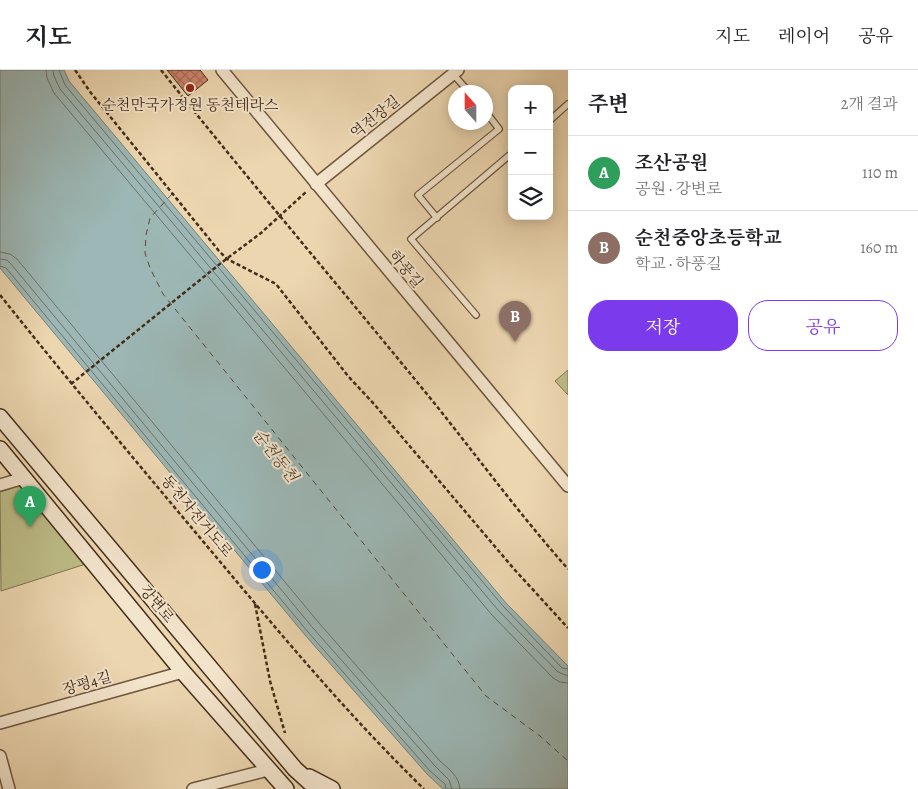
<!DOCTYPE html>
<html lang="ko">
<head>
<meta charset="utf-8">
<style>
	:root { --surface:#fff; --page:#f6f6f6; --text:#202124; --muted:#757577; --line:#e0e0e0; --accent:#7c3aed }
	body { margin:0; font-family:Alegreya,"Noto Serif KR",serif; background:var(--page); color:var(--text) }
	.controls { position:absolute; right:15px; top:15px; display:grid; overflow:hidden; border-radius:10px; box-shadow:0 2px 12px #0003 }
	.controls button { width:45px; height:45px; display:grid; place-items:center; padding:0; border:0; border-bottom:1px solid var(--line); background:var(--surface); color:var(--text); font:25px sans-serif }
	.compass { position:absolute; left:448px; top:15px; width:45px; height:45px; border-radius:50%; background:var(--surface); box-shadow:0 2px 12px #0003; rotate:339deg }
	.you { position:absolute; left:261px; top:499px; width:18px; height:18px; margin:-12px; border:4px solid #fff; border-radius:50%; background:#1a73e8; box-shadow:0 0 0 8px #1a73e833 }
	.badge { display:grid; place-items:center; width:32px; height:32px; border-radius:50%; background:var(--accent); color:#fff; font-size:16px; font-weight:700 }
	.pin { position:absolute; translate:-50% -41px; filter:drop-shadow(0 1px 2px #0008) }
	.pin::after { content:''; position:absolute; top:26px; width:18px; height:15px; background:inherit; clip-path:polygon(0 0,100% 0,50% 100%) }
	.list { margin:0; padding:0; list-style:none }
	h2 { display:flex; justify-content:space-between; align-items:center; height:65px; margin:0; padding:0 20px; font-size:21px }
	h2 small { font-size:16px; font-weight:400; color:var(--muted) }
	.list li { display:grid; grid-template-columns:32px 1fr auto; gap:15px; align-items:center; box-sizing:border-box; height:75px; padding:0 20px; border-top:1px solid var(--line) }
	.list b { display:block; font-size:19px; white-space:nowrap }
	.list p { margin:0; font-size:16px; white-space:nowrap; color:var(--muted) }
	.list em { font-size:16px; font-style:normal; color:var(--muted) }
	.actions { display:flex; gap:10px; padding:15px 20px }
	.actions a { flex:1; padding:11px 0; border:1px solid var(--accent); border-radius:20px; text-align:center; font-size:18px; color:var(--accent) }
	.actions .main { background:var(--accent); color:#fff }
	.icon { flex:none; width:28px; height:28px; fill:none; stroke:currentColor; stroke-width:2; stroke-linecap:round; stroke-linejoin:round }
	.map { position:relative; flex:none; width:568px; height:719px; overflow:hidden }
	header { display:flex; align-items:center; gap:30px; box-sizing:border-box; height:70px; padding:0 25px; background:var(--surface); border-bottom:1px solid var(--line) }
	header strong { font-size:24px }
	nav { display:flex; gap:28px; margin-inline-start:auto; font-size:18px }
	main { display:flex }
	aside { flex:1; background:var(--surface) }
	.map>svg:first-child { display:block }
</style>
</head>
<body>
<header>
<strong>지도</strong>
<nav><a>지도</a><a>레이어</a><a>공유</a></nav>
</header>
<main>
<div class="map">
<svg width="568" height="719" viewBox="0 0 568 719">
	<defs>
		<pattern id="building-cross-hatch" width="8" height="8" patternUnits="userSpaceOnUse" patternTransform="scale(1.25)"><rect width="8" height="8" fill="#cd826c"/><path d="M0 0l8 8M0 8l8-8" fill="none" stroke="#a86b58"/></pattern>
	</defs>
	<rect width="100%" height="100%" fill="#ecd6b0"/>
	<filter id="stains"><feTurbulence type="fractalNoise" baseFrequency=".004" numOctaves="4"/><feColorMatrix values="0 0 0 0 .2 0 0 0 0 .09 0 0 0 0 .02 0 0 0 .5 -.17"/></filter>
	<radialGradient id="worn" r=".72"><stop offset=".6" stop-color="#630" stop-opacity="0"/><stop offset="1" stop-color="#630" stop-opacity=".3"/></radialGradient>
	<path fill="#bdbc87" stroke="#807450" d="M568,300V325L555,311Z
		M24,414L89,493L1,521L0,422Z"/>
	<path fill="#9cb7b5" stroke="#788077" d="M0,0H64L69,11L506,533L568,596V719H443L427,704L305,565L0,198Z"/>
	<g fill="none" stroke-linecap="round" stroke-linejoin="round">
		<path stroke="#707267" stroke-width="1" d="M46,0L47,8L54,23L492,545L553,608L560,612L568,613
			M53,0L54,6L60,19L498,540L558,602L568,606
			M59,0L65,15L503,536L562,598L568,599
			M0,182L10,184L17,189L319,553L440,691C449,699 459,706 460,719
			M0,189L7,190L11,194L313,558L435,696L449,710L452,719
			M0,196L6,198L308,562L430,701L445,714L446,719"/>
		<path stroke="#554938" stroke-width="1" stroke-dasharray="6 5" stroke-linecap="butt" d="M172,124L150,148L146,165L145,183L150,198L163,224L486,626L540,666L568,691"/>
	</g>
	<path fill="url(#building-cross-hatch)" stroke="#432d19" d="M167,0H200L208,10L188,26Z"/>
	<g fill="none" stroke-linecap="round" stroke-linejoin="round">
		<g stroke="#6d573f" stroke-width="8">
			<path id="service" d="M453,4L469,22
				M549,51L568,34
				M437,148L418,125L499,59L486,42
				M476,245L411,169L512,83"/>
		</g>
		<g stroke="#6d573f" stroke-width="14">
			<path id="minor" d="M222,0L568,416
				M316,114L458,0
				M0,415L24,408
				M0,653L183,602
				M0,686L9,719
				M193,719L268,700"/>
		</g>
		<g stroke="#432d19" stroke-width="18">
			<path id="secondary" d="M0,347L295,699L317,719
				M0,379L183,602L286,719
				M309,707L332,719"/>
		</g>
		<path stroke="#432d19" stroke-width="2.5" stroke-dasharray="4 2.5" stroke-linecap="butt" d="M75,0L91,23L219,181L227,189L276,214L348,306L374,334L514,499L568,558
			M161,0C251,113 344,222 435,334C479,389 521,446 568,499
			M0,225C71,314 144,401 217,488C283,567 350,647 424,719
			M71,314L221,193L261,163L306,122
			M255,534L270,611L285,663"/>
		<use href="#service" stroke="#f3e4cc" stroke-width="5.5"/>
		<use href="#minor" stroke="#f3e4cc" stroke-width="11"/>
		<use href="#secondary" stroke="#f3e4cc" stroke-width="15"/>
	</g>
	<circle fill="#8f2418" stroke="#f3e4cc" stroke-width="2" cx="190" cy="18" r="5"/>
	<g text-anchor="middle" stroke-width="4" stroke-linejoin="round" paint-order="stroke">
		<g font-size="15" fill="#432d19" stroke="#f3e4cc">
			<text x="190" y="40">순천만국가정원 동천테라스</text>
		</g>
		<g font-size="15" fill="#432d19" stroke="#f3e4cc">
			<text transform="translate(375 47) rotate(-39)" y="5">역전장길</text>
			<text transform="translate(406 199) rotate(50)" y="5">하풍길</text>
			<text transform="translate(197 446) rotate(50)" y="5">동천자전거도로</text>
			<text transform="translate(157 534) rotate(50)" y="5">강변로</text>
			<text transform="translate(87 613) rotate(-16)" y="5">장평4길</text>
		</g>
		<g font-size="16" font-style="italic" fill="#554938" stroke="#f3e4cc">
			<text transform="translate(276 385) rotate(52)" y="6">순천동천</text>
		</g>
	</g>
	<rect width="100%" height="100%" filter="url(#stains)"/>
	<rect width="100%" height="100%" fill="url(#worn)"/>
</svg>
<div class="controls">
<button>+</button>
<button>−</button>
<button><svg class="icon" aria-label="layers" viewBox="0 0 24 24"><path d="M12 4l9 5-9 5-9-5zM3 14l9 5 9-5"/></svg></button>
</div>
<svg class="compass" viewBox="-18 -18 36 36"><path d="M0-13l5 13h-10z" fill="#e53935"/><path d="M0 13l5-13h-10z" fill="#757577"/></svg>
<div class="you"></div>
<div class="pin badge" style="left:30px;top:457px;background:#2e9e5b">A</div>
<div class="pin badge" style="left:515px;top:272px;background:#8d6e63">B</div>
</div>
<aside>
<h2>주변<small>2개 결과</small></h2>
<ul class="list">
<li><span class="badge" style="background:#2e9e5b">A</span><div><b>조산공원</b><p>공원 · 강변로</p></div><em>110 m</em></li>
<li><span class="badge" style="background:#8d6e63">B</span><div><b>순천중앙초등학교</b><p>학교 · 하풍길</p></div><em>160 m</em></li>
</ul>
<div class="actions"><a class="main">저장</a><a>공유</a></div>
</aside>
</main>
</body>
</html>
